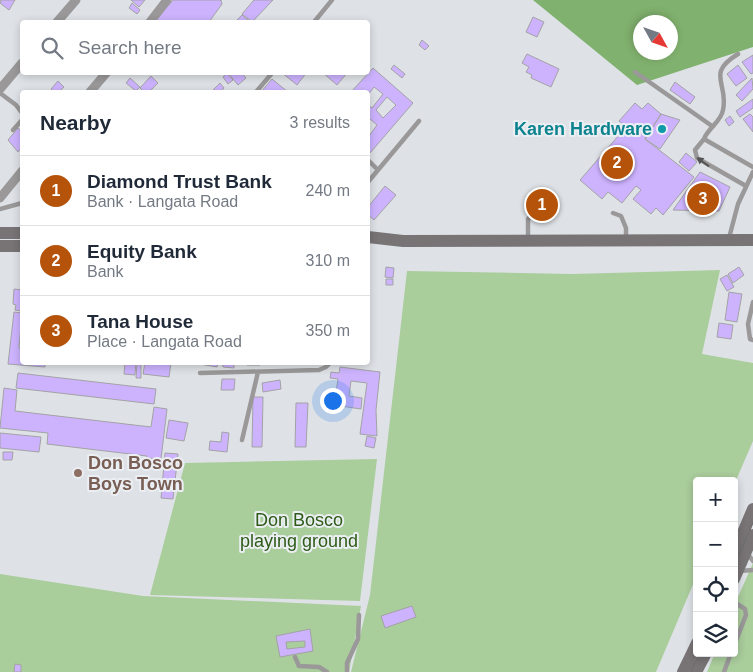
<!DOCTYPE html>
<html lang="en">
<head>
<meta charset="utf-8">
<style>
	:root { --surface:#fff; --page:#f2f2f3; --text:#1f2937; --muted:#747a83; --line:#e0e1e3; --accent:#b45309 }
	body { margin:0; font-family:Arial,sans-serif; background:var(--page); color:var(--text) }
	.controls { position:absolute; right:15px; bottom:15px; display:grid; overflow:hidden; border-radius:5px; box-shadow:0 2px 8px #0003 }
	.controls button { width:45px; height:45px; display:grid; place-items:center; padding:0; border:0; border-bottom:1px solid var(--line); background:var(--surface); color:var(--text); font:25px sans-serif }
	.compass { position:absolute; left:633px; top:15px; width:45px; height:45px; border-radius:50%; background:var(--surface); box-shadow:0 2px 8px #0003; rotate:130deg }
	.you { position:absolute; left:332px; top:400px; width:18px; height:18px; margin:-12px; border:4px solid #fff; border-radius:50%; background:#1a73e8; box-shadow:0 0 0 8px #1a73e833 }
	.badge { display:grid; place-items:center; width:32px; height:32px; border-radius:50%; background:var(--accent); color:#fff; font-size:16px; font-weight:700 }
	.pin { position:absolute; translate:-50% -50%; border:2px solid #fff; box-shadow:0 1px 5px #0006 }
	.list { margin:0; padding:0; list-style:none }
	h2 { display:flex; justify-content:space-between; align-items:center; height:65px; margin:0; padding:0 20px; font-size:21px }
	h2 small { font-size:16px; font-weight:400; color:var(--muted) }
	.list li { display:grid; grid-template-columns:32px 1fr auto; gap:15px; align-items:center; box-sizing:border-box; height:70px; padding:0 20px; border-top:1px solid var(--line) }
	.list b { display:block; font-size:19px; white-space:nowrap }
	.list p { margin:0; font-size:16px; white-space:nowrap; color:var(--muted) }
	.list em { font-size:16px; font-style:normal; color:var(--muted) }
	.icon { flex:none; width:28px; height:28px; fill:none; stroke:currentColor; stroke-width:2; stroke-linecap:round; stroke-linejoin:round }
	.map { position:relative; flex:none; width:753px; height:672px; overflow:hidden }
	.search { position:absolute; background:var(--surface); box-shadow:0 2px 8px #0003; left:20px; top:20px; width:350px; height:55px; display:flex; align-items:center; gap:12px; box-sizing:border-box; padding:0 18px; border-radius:5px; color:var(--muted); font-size:19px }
	.panel { position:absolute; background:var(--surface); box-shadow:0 2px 8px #0003; left:20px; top:90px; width:350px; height:275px; border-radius:5px }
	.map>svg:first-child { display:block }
</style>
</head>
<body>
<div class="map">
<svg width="753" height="672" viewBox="0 0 753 672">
	<rect width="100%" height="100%" fill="#dee2e6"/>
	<path fill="#aacd9c" d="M720,270L702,354L753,363V441L734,485V481H697V575L656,672H351L370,595L407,271L572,274Z
		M377,459L360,601L150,595L185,463Z
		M753,563V672H707L715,653H734V606Z
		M0,574L143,596L361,606L349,672H0Z"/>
	<path fill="#81b16e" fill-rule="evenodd" d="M533,0H753V47L637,85ZM640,22H670V52H640Z"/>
	<path fill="#cdb3fe" stroke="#a3a2a6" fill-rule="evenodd" d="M1,0H15L9,10L0,3Z
		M131,0H145L139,7Z
		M173,0H221L222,4L209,22H154Z
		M254,0H273L252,22L242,14Z
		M132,3L140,10L137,14L129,8Z
		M242,15L250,22H235Z
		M533,17L544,22L537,37L526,32Z
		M422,40L429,46L425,50L419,45Z
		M527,54L559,69L551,87L531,78L532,75L526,72L529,67L522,63Z
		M753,55V73L751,74L742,62Z
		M394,65L405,74L402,78L391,69Z
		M738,65L747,78L736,86L727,74Z
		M373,68L413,103L370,153L368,151V135L369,136L377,125L370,119L368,121V105L372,108L383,94L374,87L368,95V92H351ZM387,97L396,105L383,118L376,110Z
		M241,72L246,78L238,85L228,73Z
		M281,72H307L297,85Z
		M322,72H348L337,85Z
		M227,73L233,80L228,84L223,77Z
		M151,76L158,83L149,92H144L140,88Z
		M130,78L140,87L136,91L126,83Z
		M752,78L753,89L742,101L736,95Z
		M272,79L288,92H261Z
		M58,81L64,87L59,92H56L51,89Z
		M675,82L695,97L690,104L670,90Z
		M220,83L224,88L222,90L224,92H214L212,91Z
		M753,99V108L740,117L736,111Z
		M635,103L642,109L648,103L661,114L645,139L694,177L663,215L656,208L651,214L633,199L641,190L636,186L622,203L608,192L602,199L580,180L626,127L619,121Z
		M661,114L680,120L660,149L645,139Z
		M750,114L753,117V132L743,119Z
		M730,116L734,122L729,126L725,120Z
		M22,127V147L18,152L8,140L18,128L20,130Z
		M686,153L697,162L689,171L679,162Z
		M700,172L730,187L719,211L673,210Z
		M385,186L396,195L374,220L368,215V207Z
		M386,267L394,268L393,278L385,277Z
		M739,267L744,275L733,283L728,274Z
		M727,275L734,287L727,291L720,279Z
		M386,279H393V285H386Z
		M14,289L22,290V311L15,310L16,305L13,304Z
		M729,292L742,294L737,322L725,320Z
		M14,312L22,313L19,348H22V362H45V367L8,364Z
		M719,323L733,325L731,339L717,337Z
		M125,362H136L135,375L124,374Z
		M145,362L171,363L169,377L143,374Z
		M188,362H234V368L223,367V365L218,364L217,367Z
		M247,362H261L260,365H247Z
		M137,363H141V378H136Z
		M340,367L380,372L376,410L377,436L360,434L367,383L351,381L349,396L362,398L361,409L334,405L338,379L330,378L331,372L339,373Z
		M18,373L156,389L154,404L16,388Z
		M222,379H235L234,390H221Z
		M280,380L281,389L263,392L262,383Z
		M4,388L17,390L15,411L151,427L154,407L167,409L161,459L146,458L147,456L47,444L48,433L0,428Z
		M253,397H263L262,447H252Z
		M296,403H308L306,447H295Z
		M169,420L188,423L184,441L166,438Z
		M222,432L229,433L227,452L209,450L210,441L221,442Z
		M0,433L41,437L39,452L0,448Z
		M367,436L376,438L374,448L365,446Z
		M3,452H13L12,460H3Z
		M165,453L178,454L173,499L161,498Z
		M412,606L416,617L385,628L381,616Z
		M310,629L313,651L280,657L276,636ZM305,641V647L287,649L286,642Z
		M15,664L21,665V672H14Z"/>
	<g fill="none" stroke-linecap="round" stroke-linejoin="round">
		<path stroke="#9a9898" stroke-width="4.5" d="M314,22L332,0
			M635,72L712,126
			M256,92L273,72
			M0,93L16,105L22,113
			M13,130L22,120
			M704,139C708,128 721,122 723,110C729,83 705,74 738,54
			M368,160L377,169
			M368,182L419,121
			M746,186L697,158L695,150L704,139L753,167
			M0,209L22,203
			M613,213L621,216L626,228V240
			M528,238V219L536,212
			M729,238L738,204L753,172
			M753,302L748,324L750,339L753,340
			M200,373L319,370L326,367L331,362
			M242,440L258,372
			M747,553L753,561
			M740,571L753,570
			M734,602L745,609L746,615L734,646
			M295,657L299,666L319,667L327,672
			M347,672V663L358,639L359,615
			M724,672L731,653"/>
		<path stroke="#9a9898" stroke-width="9" d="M57,22L76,0
			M150,22L167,0
			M0,89L22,63
			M90,92L107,72
			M0,198L22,171"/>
		<path stroke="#787475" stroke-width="12" d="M0,233H22
			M368,237L403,241L753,240
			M0,246H22
			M734,554L753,509
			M734,579L753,535
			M683,672L697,643
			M696,672L706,653"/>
		<path stroke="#6c6e71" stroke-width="1" d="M734,567L753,522
			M691,672L699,653"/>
	</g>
	<defs><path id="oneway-solid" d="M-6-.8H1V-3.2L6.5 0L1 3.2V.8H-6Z" transform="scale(1.25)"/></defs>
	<use fill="#545354" href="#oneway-solid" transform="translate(703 162) rotate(-144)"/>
	<circle fill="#0f9aa8" stroke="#ebeff3" stroke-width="2" cx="662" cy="129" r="5"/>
	<circle fill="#8d6e63" stroke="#ebeff3" stroke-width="2" cx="78" cy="473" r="5"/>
	<g text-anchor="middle" stroke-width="4" stroke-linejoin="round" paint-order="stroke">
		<g font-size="18" font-weight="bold" fill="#0d838f" stroke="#ebeff3" text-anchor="end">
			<text x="652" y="135">Karen Hardware</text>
		</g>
		<g font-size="18" font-weight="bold" fill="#785e54" stroke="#ebeff3" text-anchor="start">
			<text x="88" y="469">Don Bosco<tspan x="88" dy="21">Boys Town</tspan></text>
		</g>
		<g font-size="18" fill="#2e5b17" stroke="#ebeff3">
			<text x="299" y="526">Don Bosco<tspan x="299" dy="21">playing ground</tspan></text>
		</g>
	</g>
</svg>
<div class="controls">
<button>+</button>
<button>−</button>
<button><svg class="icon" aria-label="locate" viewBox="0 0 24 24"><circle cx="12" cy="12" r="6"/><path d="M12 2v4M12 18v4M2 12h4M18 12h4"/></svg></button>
<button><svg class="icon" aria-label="layers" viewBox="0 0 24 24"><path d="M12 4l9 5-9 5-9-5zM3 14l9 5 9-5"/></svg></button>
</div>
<svg class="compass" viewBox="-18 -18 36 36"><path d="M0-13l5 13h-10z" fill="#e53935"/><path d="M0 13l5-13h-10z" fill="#747a83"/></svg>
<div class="you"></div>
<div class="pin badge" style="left:542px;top:205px">1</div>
<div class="pin badge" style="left:617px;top:163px">2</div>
<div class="pin badge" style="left:703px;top:199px">3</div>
<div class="search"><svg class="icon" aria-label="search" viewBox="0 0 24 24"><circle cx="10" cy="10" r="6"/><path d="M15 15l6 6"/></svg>Search here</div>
<section class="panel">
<h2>Nearby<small>3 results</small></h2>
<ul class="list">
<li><span class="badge">1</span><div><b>Diamond Trust Bank</b><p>Bank · Langata Road</p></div><em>240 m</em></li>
<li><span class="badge">2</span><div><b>Equity Bank</b><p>Bank</p></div><em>310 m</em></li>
<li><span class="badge">3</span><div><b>Tana House</b><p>Place · Langata Road</p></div><em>350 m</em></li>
</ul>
</section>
</div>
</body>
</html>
